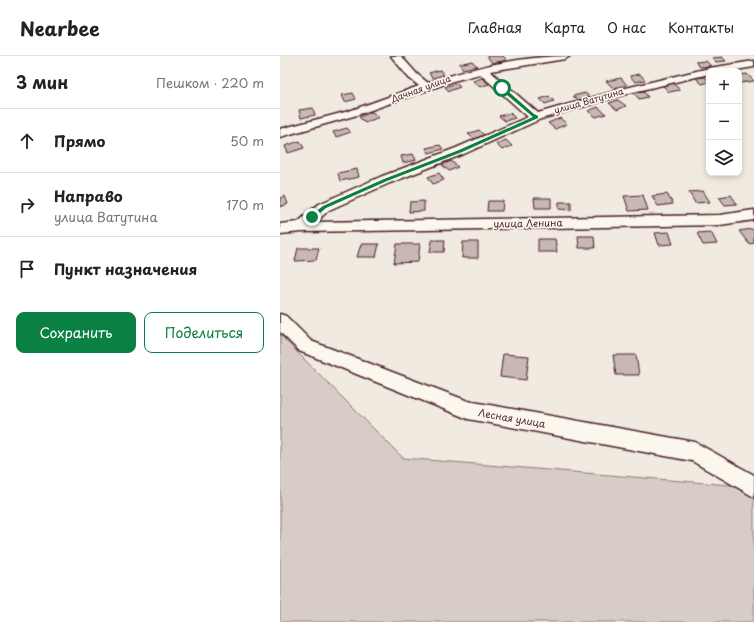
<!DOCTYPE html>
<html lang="ru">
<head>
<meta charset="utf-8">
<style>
	:root { --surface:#fff; --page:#f2f2f2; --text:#222; --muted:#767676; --line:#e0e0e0; --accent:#0b8043 }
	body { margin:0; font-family:"Playpen Sans",sans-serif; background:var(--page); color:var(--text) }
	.controls { position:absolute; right:12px; top:12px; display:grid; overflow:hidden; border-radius:8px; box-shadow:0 2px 6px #0003 }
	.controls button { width:36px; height:36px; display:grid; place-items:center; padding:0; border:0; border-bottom:1px solid var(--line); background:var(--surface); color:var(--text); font:20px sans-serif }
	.stop { position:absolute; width:12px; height:12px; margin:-9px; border:3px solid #0b8043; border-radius:50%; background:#fff }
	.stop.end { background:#0b8043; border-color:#fff; box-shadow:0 1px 4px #0008 }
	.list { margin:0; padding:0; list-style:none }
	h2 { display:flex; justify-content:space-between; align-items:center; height:52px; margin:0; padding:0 16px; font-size:17px }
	h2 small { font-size:13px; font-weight:400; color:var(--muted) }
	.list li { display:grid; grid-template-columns:26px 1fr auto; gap:12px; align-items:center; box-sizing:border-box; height:64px; padding:0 16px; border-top:1px solid var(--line) }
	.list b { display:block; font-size:15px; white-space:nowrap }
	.list p { margin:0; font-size:13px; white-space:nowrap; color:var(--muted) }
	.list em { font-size:13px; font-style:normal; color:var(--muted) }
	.actions { display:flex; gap:8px; padding:12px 16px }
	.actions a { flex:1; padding:9px 0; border:1px solid var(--accent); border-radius:8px; text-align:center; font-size:14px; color:var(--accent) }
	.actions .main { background:var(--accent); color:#fff }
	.icon { flex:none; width:22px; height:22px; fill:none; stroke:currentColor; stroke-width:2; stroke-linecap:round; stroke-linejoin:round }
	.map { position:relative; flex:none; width:474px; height:566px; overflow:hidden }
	header { display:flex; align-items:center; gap:24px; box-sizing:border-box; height:56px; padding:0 20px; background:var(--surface); border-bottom:1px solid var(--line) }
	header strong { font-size:19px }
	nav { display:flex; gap:22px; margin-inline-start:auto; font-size:14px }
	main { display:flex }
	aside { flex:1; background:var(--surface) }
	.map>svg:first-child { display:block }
</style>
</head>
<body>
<header>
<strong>Nearbee</strong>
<nav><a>Главная</a><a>Карта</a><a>О нас</a><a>Контакты</a></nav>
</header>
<main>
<aside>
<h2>3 мин<small>Пешком · 220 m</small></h2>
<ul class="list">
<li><svg class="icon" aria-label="ahead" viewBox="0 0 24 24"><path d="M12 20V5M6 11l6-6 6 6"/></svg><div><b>Прямо</b></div><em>50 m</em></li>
<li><svg class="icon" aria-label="right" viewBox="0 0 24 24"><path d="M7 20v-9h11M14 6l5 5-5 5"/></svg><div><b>Направо</b><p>улица Ватутина</p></div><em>170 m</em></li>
<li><svg class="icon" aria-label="arrive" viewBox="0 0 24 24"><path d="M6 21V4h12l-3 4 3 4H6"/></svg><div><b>Пункт назначения</b></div></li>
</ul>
<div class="actions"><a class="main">Сохранить</a><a>Поделиться</a></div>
</aside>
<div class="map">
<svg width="474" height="566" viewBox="0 0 474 566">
	<rect width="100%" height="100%" fill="#f0eae0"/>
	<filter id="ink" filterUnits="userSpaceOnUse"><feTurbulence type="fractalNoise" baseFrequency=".025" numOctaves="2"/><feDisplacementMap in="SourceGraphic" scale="8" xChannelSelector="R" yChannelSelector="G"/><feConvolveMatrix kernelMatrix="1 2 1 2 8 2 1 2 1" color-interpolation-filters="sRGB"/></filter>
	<g filter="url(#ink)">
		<path fill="#d8ccc6" stroke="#917678" d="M0,279L123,402L474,431V566H0Z"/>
		<path fill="#c8b8b3" stroke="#4a1f2b" d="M207,0H223L227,4L212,7Z
			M442,1L446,5L436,6L432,2Z
			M192,5L197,10L183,13L179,8Z
			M426,5L431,10L420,11L415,6Z
			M160,14L164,19L152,22L149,17Z
			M360,18L365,24L355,26L350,20Z
			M467,18L474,25L460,27L459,19Z
			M425,21L429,26L422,28L416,22Z
			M202,22L209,28L200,31L193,25Z
			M341,22L347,29L333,32L326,25Z
			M176,27L180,31L169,35L165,31Z
			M393,27L400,34L389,36L383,30Z
			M363,35L368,41L359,43L354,37Z
			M73,37L76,43L65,46L62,39Z
			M305,37L310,41L298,44L293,40Z
			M269,40L274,45L265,48L260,43Z
			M338,44L346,50L337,54L329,47Z
			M318,51L326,58L316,61L308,55Z
			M33,52L35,59L21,62L19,54Z
			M92,56L99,61L85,67L79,61Z
			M230,57L235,62L225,65L219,60Z
			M280,62L287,68L275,73L268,67Z
			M67,72L71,76L56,81L53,76Z
			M199,74L204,79L194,83L188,78Z
			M226,84L232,90L222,94L216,88Z
			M20,85L24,92L8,97L5,90Z
			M160,89L163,93L149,97L146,92Z
			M133,98L136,104L123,107L121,100Z
			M171,105L178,111L169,115L162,109Z
			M77,113L79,121L60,125L58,117Z
			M159,117L164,124L153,128L148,121Z
			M423,135L430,146L415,147L409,136Z
			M387,138L393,148L378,150L372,140Z
			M363,139L368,154L349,155L344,140Z
			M451,139L457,148L445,149L439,141Z
			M5,140L8,148L0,151V142Z
			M254,142H271V152H255Z
			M144,145V155L129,156L130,146Z
			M208,145H223L222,155H207Z
			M279,146H291V154L279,153Z
			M472,173L474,175V187L469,188L459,175Z
			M389,176L393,188L379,189L375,177Z
			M431,176L437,188L423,189L417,177Z
			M298,180H314L315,192H299Z
			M258,183H275L277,196H258Z
			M152,184H165L164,196H150Z
			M183,186H198V202H182Z
			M81,188H99L96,201H77Z
			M117,188H140L138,206L114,207Z
			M18,192H39L36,204L15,205Z
			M223,298L249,300L246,324L220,321Z
			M333,299H356L359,319H336Z"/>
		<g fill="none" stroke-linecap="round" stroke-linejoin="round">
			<g stroke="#4a1f2b" stroke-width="3">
				<path id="minor" d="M111,0H121L137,18L148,27C193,11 242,0 290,0L285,3L210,15L258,57L346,32L429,12L474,5V11L450,15H429V18L349,37L261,63L184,98L110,127L49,154L36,166L440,159L474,154V164L440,169L22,176L0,178V168L18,166L39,148L100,121L176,92L248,61L200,18L173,25L77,59L0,81V73L69,55L139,30L129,22Z
					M0,258L6,260L31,285L188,345L415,386L474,419V441L412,405L188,363L181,360L19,295L0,276Z"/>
			</g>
			<use href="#minor" fill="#fbf7ec" fill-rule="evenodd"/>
		</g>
	</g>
	<path fill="#0b8043" d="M220,31H223L254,58L258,60V62L182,96L107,125L46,152L34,162H30V160L43,150L104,123L179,94L253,61L220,33Z"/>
	<g text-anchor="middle" stroke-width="3.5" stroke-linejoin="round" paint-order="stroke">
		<g font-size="9" fill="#4a1f2b" stroke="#fbf7ec">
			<text transform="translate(141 33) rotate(-20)" y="3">Дачная улица</text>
			<text transform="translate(309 45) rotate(-16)" y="3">улица Ватутина</text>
		</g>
		<g font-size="10" fill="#4a1f2b" stroke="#fbf7ec">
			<text transform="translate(248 167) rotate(-1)" y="4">улица Ленина</text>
			<text transform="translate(232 362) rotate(10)" y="4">Лесная улица</text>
		</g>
	</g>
</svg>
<div class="controls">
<button>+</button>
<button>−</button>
<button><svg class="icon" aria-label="layers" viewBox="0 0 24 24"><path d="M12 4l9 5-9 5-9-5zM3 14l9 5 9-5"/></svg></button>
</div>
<div class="stop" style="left:222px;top:32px"></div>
<div class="stop end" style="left:32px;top:161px"></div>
</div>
</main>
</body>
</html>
